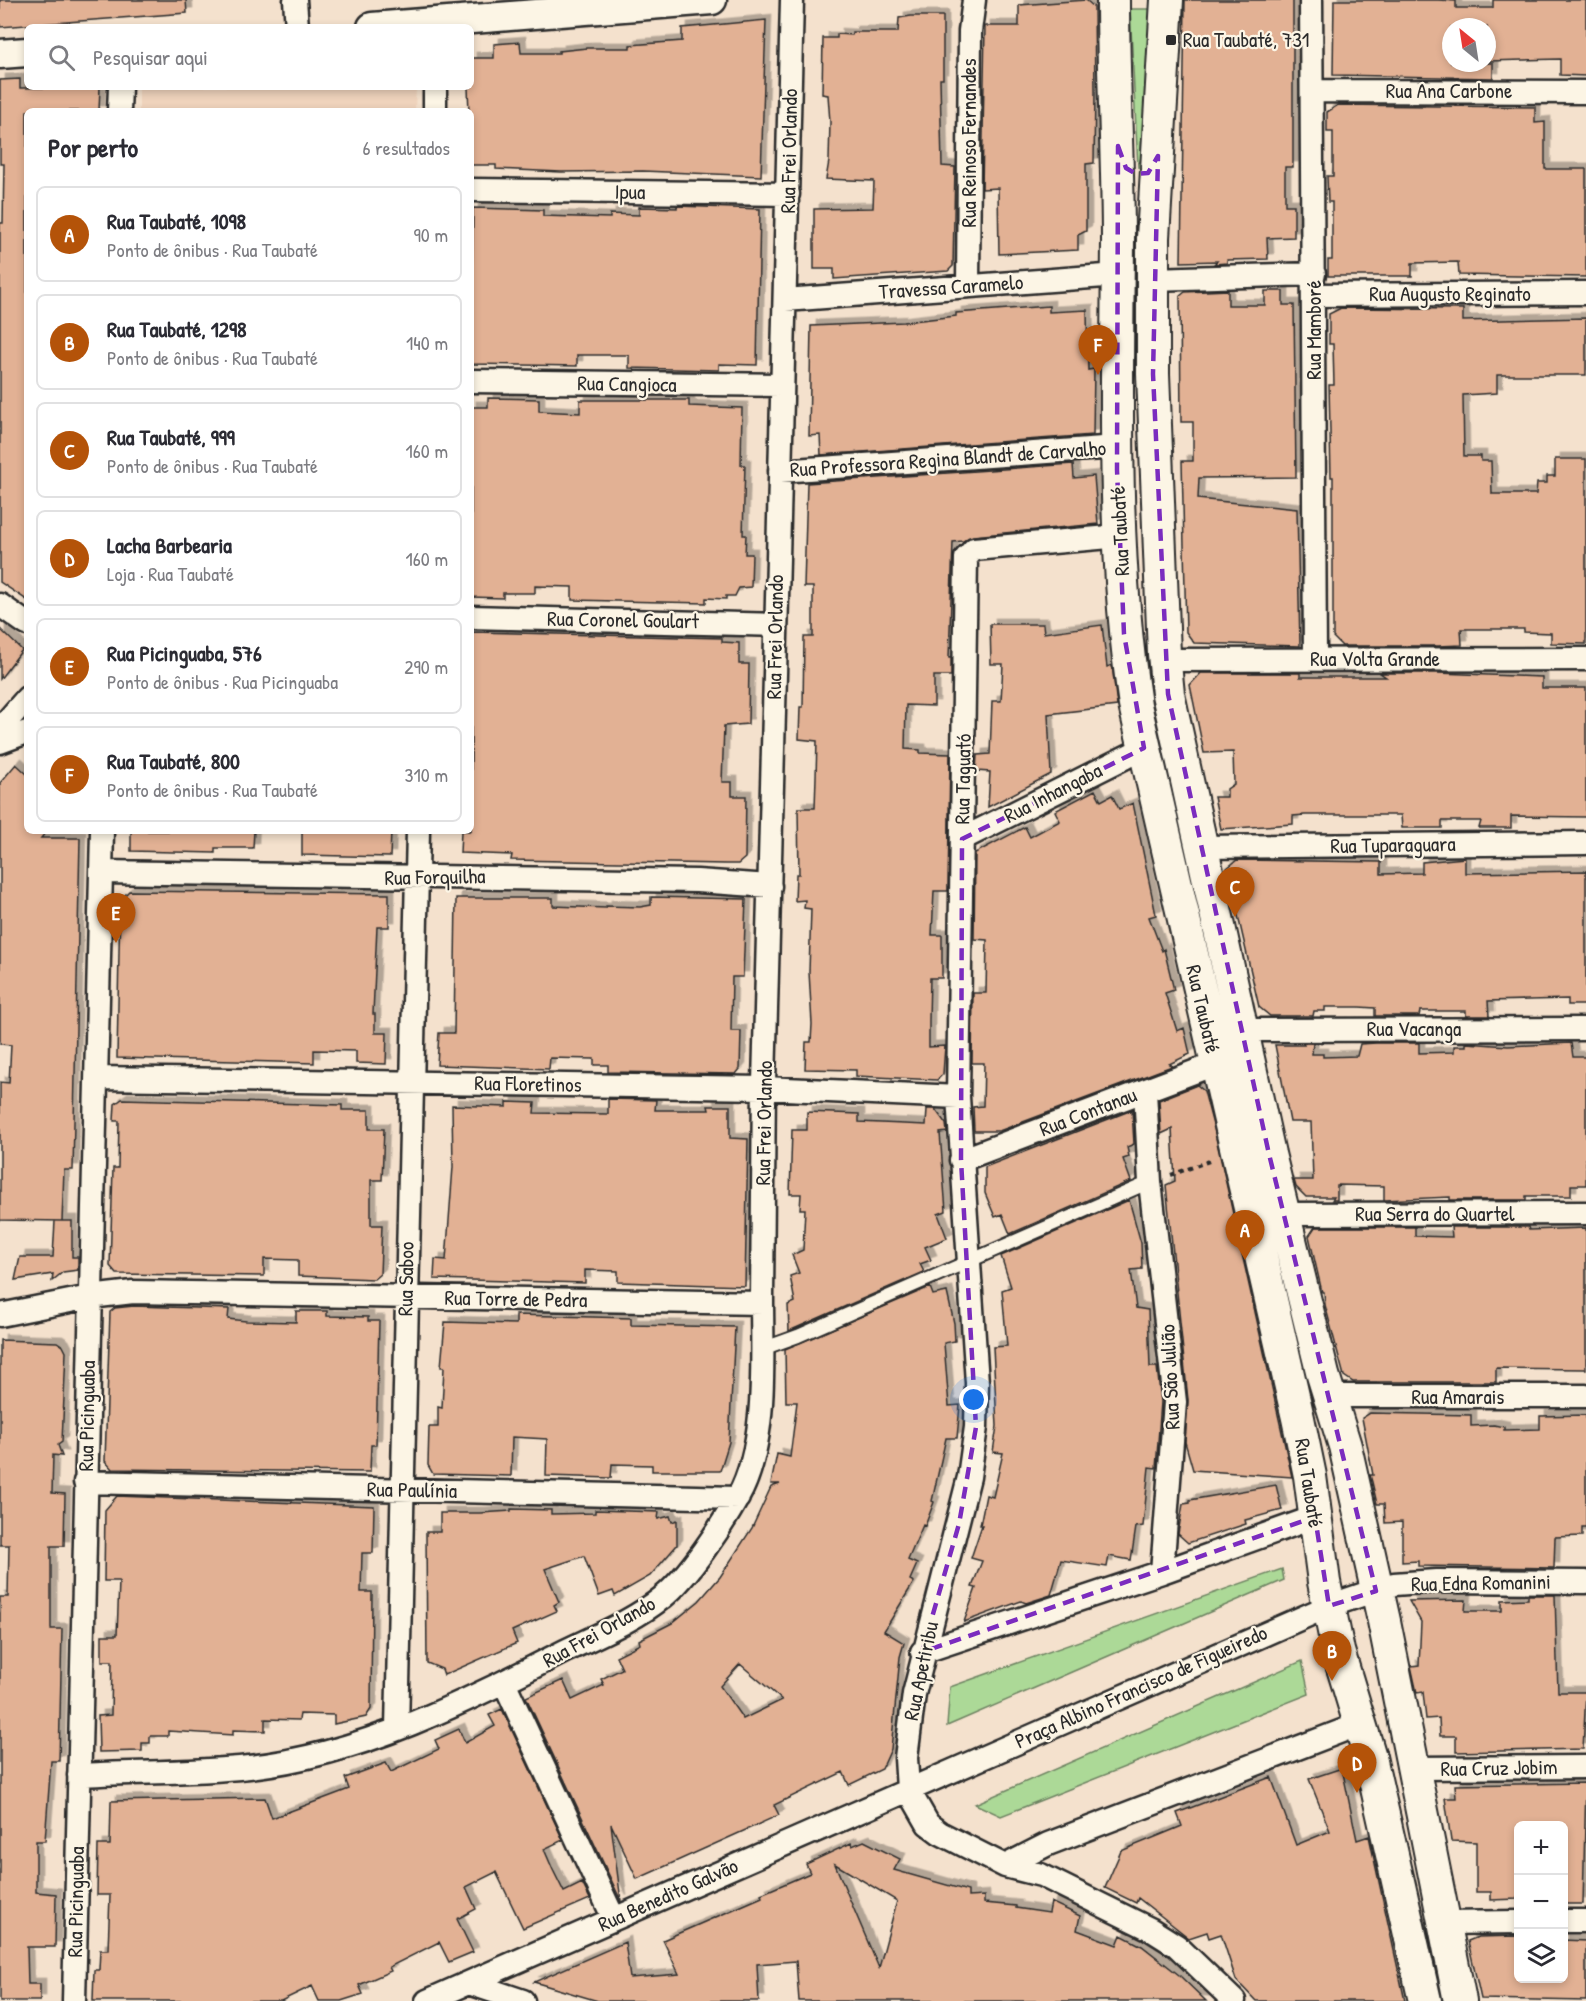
<!DOCTYPE html>
<html lang="pt">
<head>
<meta charset="utf-8">
<style>
	:root { --surface:#fff; --page:#f7f7f7; --text:#2b2b33; --muted:#7c7c81; --line:#e1e1e2; --accent:#b45309 }
	body { margin:0; font-family:"Patrick Hand",sans-serif; background:var(--page); color:var(--text) }
	.controls { position:absolute; right:18px; bottom:18px; display:grid; overflow:hidden; border-radius:9px; box-shadow:0 3px 9px #0003 }
	.controls button { width:54px; height:54px; display:grid; place-items:center; padding:0; border:0; border-bottom:2px solid var(--line); background:var(--surface); color:var(--text); font:30px sans-serif }
	.compass { position:absolute; left:1442px; top:18px; width:54px; height:54px; border-radius:50%; background:var(--surface); box-shadow:0 3px 9px #0003; rotate:330deg }
	.you { position:absolute; left:974px; top:1400px; width:21px; height:21px; margin:-15px; border:4px solid #fff; border-radius:50%; background:#1a73e8; box-shadow:0 0 0 9px #1a73e833 }
	.badge { display:grid; place-items:center; width:39px; height:39px; border-radius:50%; background:var(--accent); color:#fff; font-size:20px; font-weight:700 }
	.pin { position:absolute; translate:-50% -50px; filter:drop-shadow(0 2px 3px #0008) }
	.pin::after { content:''; position:absolute; top:32px; width:21px; height:18px; background:inherit; clip-path:polygon(0 0,100% 0,50% 100%) }
	.list { margin:0; padding:0; list-style:none }
	h2 { display:flex; justify-content:space-between; align-items:center; height:78px; margin:0; padding:0 24px; font-size:26px }
	h2 small { font-size:20px; font-weight:400; color:var(--muted) }
	.list li { display:grid; grid-template-columns:39px 1fr auto; gap:18px; align-items:center; box-sizing:border-box; height:96px; margin:0 12px 12px; padding:0 12px; border:2px solid var(--line); border-radius:9px }
	.list b { display:block; font-size:22px; white-space:nowrap }
	.list p { margin:0; font-size:20px; white-space:nowrap; color:var(--muted) }
	.list em { font-size:20px; font-style:normal; color:var(--muted) }
	.icon { flex:none; width:33px; height:33px; fill:none; stroke:currentColor; stroke-width:2; stroke-linecap:round; stroke-linejoin:round }
	.map { position:relative; flex:none; width:1586px; height:2001px; overflow:hidden }
	.search { position:absolute; background:var(--surface); box-shadow:0 3px 9px #0003; left:24px; top:24px; width:450px; height:66px; display:flex; align-items:center; gap:15px; box-sizing:border-box; padding:0 21px; border-radius:9px; color:var(--muted); font-size:22px }
	.panel { position:absolute; background:var(--surface); box-shadow:0 3px 9px #0003; left:24px; top:108px; width:450px; height:726px; border-radius:9px }
	.map>svg:first-child { display:block }
</style>
</head>
<body>
<div class="map">
<svg width="1586" height="2001" viewBox="0 0 1586 2001">
	<defs>
		<filter id="shadow"><feDropShadow dx="5.5" dy="-5.5" stdDeviation="0" flood-color="#0004"/></filter>
	</defs>
	<rect width="100%" height="100%" fill="#f4e1cd"/>
	<filter id="ink" filterUnits="userSpaceOnUse"><feTurbulence type="fractalNoise" baseFrequency=".0167" numOctaves="2"/><feDisplacementMap in="SourceGraphic" scale="12" xChannelSelector="R" yChannelSelector="G"/><feConvolveMatrix kernelMatrix="1 2 1 2 8 2 1 2 1" color-interpolation-filters="sRGB"/></filter>
	<g filter="url(#ink)">
		<path fill="#efd3bc" d="M139,87H416L415,111H139Z"/>
		<path fill="#acd997" stroke="#6c8261" stroke-width="1.5" d="M1130,9H1155L1147,136L1138,168Z
			M1282,1569L1284,1580L947,1726L950,1687Z
			M1302,1661L1309,1694L1001,1816L975,1804Z"/>
		<path fill="#e2b194" stroke="#2b2b2b" stroke-width="1.5" fill-rule="evenodd" filter="url(#shadow)" d="M0,0H186L187,13L0,27Z
			M1086,0L1094,7L1095,92L1094,163L1086,164V231L1078,235V250L999,254L998,188L982,189L985,26H1019V5Z
			M1185,0H1293V167H1285V205H1294V237L1267,238L1268,259L1227,260V263L1214,264L1217,261L1181,262Z
			M1334,0H1438L1456,1V8H1493V0H1586V76L1560,75V59L1487,61V27H1451V63H1493V78L1333,75Z
			M911,16H943V79H940L942,166L955,167L953,266L948,271L834,279V269H814V209L873,208L874,181L826,179L829,161L830,122L828,95L822,94L823,38H837V34L852,35V32H898L899,18Z
			M766,20L761,176L643,171L561,172L496,169V165H471L468,87H471V58H494V44L520,42L521,53H559V51L587,48H630V45L682,41V28Z
			M20,79V88L100,87L99,111H27V600L0,582V223H3L4,164H0V80Z
			M1338,105L1535,107V123L1545,122V169H1586V277L1459,275L1458,262L1412,263V276H1328V260H1332V202H1328L1327,176H1333V132H1327V112Z
			M677,206L760,209L757,365L719,364V370L629,368V356L626,355H577V366L471,364L473,208L543,210V216L610,218V214L639,215V207L677,208Z
			M1228,290V305H1265V291H1283V305H1294L1296,477L1199,478L1198,499L1297,509L1300,646L1194,643L1186,632L1182,461H1193V422H1181L1180,296L1185,292Z
			M1049,306V312L1087,310L1088,370L1094,369L1093,435L821,455L820,435L809,436L811,326L904,322L956,316V313Z
			M1341,308L1463,309V321L1586,318V375H1497V393L1463,395L1464,456H1481V461H1491L1492,494H1536L1537,483H1547V476H1555V459H1586V644L1551,643V633L1524,632V629H1461L1462,645L1438,646H1342L1333,637V477H1331L1329,385H1334L1333,344H1329V314Z
			M488,398L539,399V411L580,413V400H689V406L742,408L741,465H745L743,535H746L745,554H752L751,587L739,588L735,596H726V599L706,598V603L572,600V587L535,586V593H503V598L471,597V407H488Z
			M1073,464L1074,478L1094,476L1098,524L973,536L963,541L953,542L949,658H951V676H934V706L906,705L905,749L920,750V753L950,754L948,891H934L932,935H942V978H930L929,1020V1047L945,1046L943,1074L937,1080L856,1076V1070L805,1069L806,1042H811L812,1024L809,972L811,909L804,908L805,900L795,901L796,874H799L798,808H815L816,777L817,741L799,739L800,707H803L804,637H813V587H804L807,483Z
			M990,624H1043L1044,633L1102,625L1107,667L1112,665L1117,706L1048,714L1051,774L988,807L990,772L976,771L977,755L990,754L992,701H1001L1003,664H991Z
			M0,629L22,650L0,679Z
			M471,632L722,638V642L739,643V664H749L748,724L724,726L722,782H732V796H746L745,858L738,864H726L511,860L512,855L460,853L461,831H471Z
			M1201,673H1300V677H1386L1380,673H1438L1542,677V688H1586V817L1511,816V828H1479L1481,821H1442V828H1402L1401,815H1305L1293,816V824L1221,829L1214,797H1227V789L1234,784L1233,752L1204,753L1190,685Z
			M16,764L27,774V831H47L41,838H80L73,1170H64L62,1221L0,1220V1082L9,1083L11,1045L0,1044V783Z
			M1095,790L1101,801L1112,795L1119,809L1133,803L1156,915L1149,917L1162,951L1164,949L1174,990L1165,993L1177,1031L1184,1028L1190,1054L1169,1064L1172,1066L999,1131H974L973,1107L983,1106L984,1063H972L973,993H986L987,940L974,939L975,853L1025,827L1030,837L1060,821L1055,811Z
			M131,831H254L253,848H215V853L131,851Z
			M302,831H391L390,857L302,855Z
			M1465,858V873L1586,871V1005H1568V999L1488,1001L1489,1016H1466V1011H1420L1419,1016H1375V1008L1359,1007H1325V1011H1314L1313,1016H1270L1259,1007L1227,868L1237,860L1381,862V874L1422,873V862Z
			M129,891L389,894V927H377L373,1014H375V1033H387L386,1064L356,1063V1051L314,1050V1063L117,1058L120,900Z
			M651,897L746,899L743,977H732L731,1031H741L740,1069L736,1074L608,1072V1065H594V1059L550,1058L549,1069L437,1065L439,1033H454L456,898H553V906L606,908V906L640,907L651,905Z
			M1303,1043H1313L1312,1054H1323V1057L1357,1056L1360,1044L1376,1043H1419V1053L1454,1052V1046H1466V1043L1508,1046L1571,1043L1573,1057H1586V1185H1571V1196H1526V1200H1450V1197L1384,1200V1186L1337,1185V1200H1332L1334,1197H1306L1296,1187L1294,1180H1313L1311,1122H1290L1275,1045H1304Z
			M1197,1085L1204,1091L1214,1129L1292,1477L1193,1470L1185,1442L1188,1400L1166,1185L1175,1181L1172,1129L1161,1134L1159,1100Z
			M122,1099L342,1105V1110H369V1129H384L382,1180H371V1225H382L380,1274L374,1279L298,1276V1260L264,1259V1276L117,1274L110,1266L113,1168H118L119,1121H114L115,1104Z
			M608,1099L656,1100L655,1110H709L708,1106H730V1138L748,1139L745,1286L618,1282V1271L585,1270V1283L434,1279L435,1259L446,1260L453,1167L452,1105L507,1107V1102L535,1103L534,1113L608,1114Z
			M927,1109H935L946,1124L947,1132L940,1133L946,1211L938,1214L947,1238L925,1247L931,1260L920,1264L924,1272L789,1331L788,1305L795,1302L790,1276L799,1273L792,1255L803,1250L805,1209H800L801,1194H790L792,1130H807V1112L859,1114V1122L926,1125Z
			M1132,1110L1134,1144L1127,1147L1129,1157L1123,1159L1131,1181L1010,1234L1002,1214L995,1217L985,1193V1167Z
			M1129,1200L1141,1243L1142,1269L1131,1270L1136,1308L1148,1310L1150,1367H1157L1161,1402L1156,1468L1149,1467L1143,1526L1136,1527L1131,1560L1109,1556L1107,1567L1061,1560L1051,1595L1026,1603L1021,1601L964,1622L976,1588L972,1587L982,1561L971,1558L982,1525H980L986,1495L993,1497L1003,1453L993,1452L997,1426L993,1347L1007,1346L1002,1290L1011,1287L1001,1256Z
			M55,1221H72V1257H78V1270L63,1272L52,1281L53,1274L15,1280L20,1257H53Z
			M1315,1227H1415V1236L1452,1237L1451,1227H1528L1529,1230L1586,1228V1369L1496,1368V1382H1353L1344,1376L1325,1305L1324,1292H1322L1309,1236Z
			M930,1287L933,1295L947,1292L954,1323L955,1341L944,1343L949,1406L960,1405L957,1438H946L932,1501L934,1502L925,1526L923,1525L908,1560L917,1564L910,1580L914,1582L884,1631L904,1643L900,1657L891,1749L882,1769L849,1785L843,1772L774,1805L779,1815L637,1879L611,1824L621,1901L526,1697L563,1680L572,1700L604,1685L601,1679L622,1669L616,1656L640,1644L639,1640L672,1623L699,1601L720,1577L752,1528L771,1487L780,1484H771L777,1454L790,1457L797,1402H786L785,1349ZM740,1664L782,1700L743,1719L720,1686Z
			M134,1306L229,1309L228,1319L246,1321L296,1322V1311H327V1316L368,1317V1321H379L376,1445H371L370,1472L112,1469L105,1461L110,1312L115,1308Z
			M516,1315L631,1318V1325L735,1327L729,1442L720,1471H652V1465L612,1464L611,1478L546,1476L547,1439L512,1437L511,1476L433,1474L428,1465L429,1427H438V1407L442,1408L444,1367H441L445,1322L516,1324Z
			M0,1340L57,1342L63,1346L66,1352L62,1442L58,1445L62,1456L53,1455L52,1493L65,1494L64,1546H51V1629H62L59,1761H51L45,1841H36V1892L56,1894L55,1947H27L28,1984H40V2001H0V1597H8L9,1545H0Z
			M1370,1413L1471,1415V1426L1494,1425L1504,1427V1430L1540,1429V1416L1586,1415V1527H1582V1536L1555,1537L1554,1568L1418,1566V1561L1402,1562V1522L1385,1523L1384,1504H1377L1372,1482L1370,1475H1373L1362,1418Z
			M1276,1485L1282,1510L1245,1520L1246,1524L1188,1543L1178,1534L1183,1504L1190,1503V1500Z
			M117,1496L374,1506L373,1553H362L361,1592H372L371,1709L366,1717L334,1724V1715L300,1714L299,1720L265,1719V1731L233,1730V1735L168,1731V1736H150V1743H142V1751L99,1752L98,1716L111,1715L112,1661H102V1635H117L119,1581H104L105,1510Z
			M511,1509L551,1510V1514L595,1513V1510L659,1512L658,1519L670,1516L672,1522L677,1520V1545L650,1576L615,1596L613,1591L599,1596L584,1556L545,1569L559,1602L554,1605L557,1611L512,1631L517,1643L444,1675L442,1669L427,1663L426,1532H440V1513H480L511,1511Z
			M1528,1595H1555L1558,1692H1586L1583,1749L1456,1752V1736H1440L1439,1718L1426,1719L1423,1692L1417,1693L1411,1666L1419,1665L1421,1622L1409,1601L1466,1600L1465,1611H1502V1600L1528,1599Z
			M502,1709L563,1840L544,1849L553,1870L564,1892L582,1883L590,1899L523,1928L496,1872L466,1887L476,1909L457,1919L473,1952L449,1962L439,1942L389,1967L391,1971L359,1985L363,1994L341,2001H319L312,1986L281,2001H93L94,1970H99L100,1950H108L110,1895H97L98,1845H110L111,1801L265,1798L272,1818L349,1789L345,1778L386,1763L391,1772L439,1749L435,1740L459,1729L465,1743L495,1726L489,1715Z
			M1342,1768L1357,1840L1369,1836L1405,2001H1256L1236,1980L1221,1934L1209,1938L1207,1932L1189,1938L1138,1898L1136,1903L1105,1888L1121,1851L1182,1826L1177,1813L1271,1777L1296,1845L1330,1831L1309,1779Z
			M1586,1783L1583,1904H1563V1826H1518V1899L1491,1900V1892H1476V1842L1451,1841L1445,1798H1456L1455,1785Z
			M864,1841L900,1859L894,1870L968,1891V1897L984,1896V1903L1016,1906V1908L1049,1913L1051,1902L1080,1916L1077,1930L1117,1945L1121,1935L1142,1946L1179,1975L1206,2001H799L796,1961L757,1964L759,2001H598L534,1982L625,1942L630,1978L679,1974L663,1940L762,1897L761,1894L810,1873L806,1864L851,1843L852,1846ZM835,1864L897,1901L879,1968L853,1907Z
			M1518,1936V1978H1563V1940L1586,1941V2001L1481,1999L1468,1941L1478,1937Z"/>
		<g fill="none" stroke-linecap="round" stroke-linejoin="round">
			<g stroke="#2b2b2b" stroke-width="16">
				<path id="service" d="M762,1349L798,1336L1150,1182"/>
			</g>
			<g stroke="#2b2b2b" stroke-width="27">
				<path id="minor" d="M295,0L297,27
					M1311,0L1315,659
					M1312,91L1586,92
					M119,111L120,87
					M435,111V87
					M471,190L788,194
					M1153,279L1314,274
					M968,286L970,31L974,0
					M1314,295L1586,293
					M785,300L1118,275
					M471,381L782,385
					M780,471L1117,447
					M1121,536L974,549L966,558L958,1097L977,1383L976,1427L969,1477L914,1694L906,1758L908,1789L928,1824L940,1833L1005,1866L1041,1875L1150,1929L1177,1946L1234,2001
					M0,605L27,624
					M471,617L776,625
					M1165,660L1586,659
					M0,729L27,698
					M0,742L27,732
					M962,839L1144,748
					M1201,847L1586,843
					M101,872L697,881L770,886
					M1242,1030L1586,1029
					M97,1078L764,1088L958,1097
					M1145,1091L1150,1182L1175,1402L1162,1572
					M961,1160L1215,1064
					M1284,1214L1586,1213
					M0,1315L90,1297L133,1292L762,1303
					M1329,1396H1586
					M85,1482L738,1498
					M922,1652L1162,1572L1315,1517
					M504,1682L614,1919
					M397,1728L418,831
					M1413,1768L1586,1767
					M79,1775C135,1772 193,1773 249,1767C361,1755 465,1702 565,1651C598,1635 635,1620 663,1597C688,1577 722,1526 738,1497C768,1443 762,1359 762,1298C763,1226 763,1155 764,1083C772,722 786,361 792,0
					M1005,1866L1048,1844L1360,1724
					M1564,1921H1586
					M1444,1923L1518,1922
					M469,1983L523,2001
					M74,2001L102,831
					M427,2001L1329,1606L1394,1584L1436,1581L1586,1582"/>
			</g>
			<g stroke="#2b2b2b" stroke-width="33">
				<path id="tertiary" d="M372,27L712,0
					M0,54L27,52"/>
			</g>
			<g stroke="#2b2b2b" stroke-width="36">
				<path id="secondary" d="M1113,0C1113,81 1118,161 1118,241C1117,396 1112,552 1135,705L1298,1418L1310,1476L1324,1582L1338,1651L1370,1757L1425,2001
					M1167,0L1153,238V374L1164,654L1168,694L1269,1154L1323,1375L1345,1446L1384,1621L1460,2001"/>
			</g>
			<path stroke="#2b2b2b" stroke-width="4" stroke-dasharray="4.5 4.5" stroke-linecap="butt" d="M1171,1175L1212,1160"/>
			<use href="#service" stroke="#fcf5e5" stroke-width="12"/>
			<use href="#minor" stroke="#fcf5e5" stroke-width="22"/>
			<use href="#tertiary" stroke="#fcf5e5" stroke-width="28"/>
			<use href="#secondary" stroke="#fcf5e5" stroke-width="32"/>
		</g>
	</g>
	<path fill="none" stroke="#7b2cbf" stroke-width="4.5" stroke-dasharray="12 8" stroke-linejoin="round" d="M1118,146L1126,168L1136,174L1148,173L1158,156L1153,374L1168,694L1269,1154L1376,1591L1329,1606L1315,1517L922,1652L959,1524L976,1427L961,1160L962,839L1144,748L1124,634L1117,470Z"/>
	<rect fill="#2b2b2b" stroke="#fcf5e5" stroke-width="2" x="1165" y="34" width="12" height="12" rx="3"/>
	<g text-anchor="middle" stroke-width="4.5" stroke-linejoin="round" paint-order="stroke">
		<g font-size="21" fill="#2b2b2b" stroke="#fcf5e5" text-anchor="start">
			<text x="1183" y="47">Rua Taubaté, 731</text>
		</g>
		<g font-size="21" fill="#2b2b2b" stroke="#fcf5e5">
			<text x="1449" y="98">Rua Ana Carbone</text>
			<text transform="translate(969 143) rotate(-90)" y="7">Rua Reinoso Fernandes</text>
			<text transform="translate(789 151) rotate(-89)" y="7">Rua Frei Orlando</text>
			<text transform="translate(630 192) rotate(1)" y="7">Ipua</text>
			<text transform="translate(951 287) rotate(-4)" y="7">Travessa Caramelo</text>
			<text x="1450" y="301">Rua Augusto Reginato</text>
			<text transform="translate(1314 330) rotate(-90)" y="7">Rua Mamboré</text>
			<text transform="translate(627 384) rotate(1)" y="7">Rua Cangioca</text>
			<text transform="translate(948 459) rotate(-4)" y="7">Rua Professora Regina Blandt de Carvalho</text>
			<text transform="translate(1120 531) rotate(-93)" y="7">Rua Taubaté</text>
			<text transform="translate(623 620) rotate(1)" y="7">Rua Coronel Goulart</text>
			<text transform="translate(775 637) rotate(-89)" y="7">Rua Frei Orlando</text>
			<text x="1375" y="666">Rua Volta Grande</text>
			<text transform="translate(963 779) rotate(-89)" y="7">Rua Taguató</text>
			<text transform="translate(1053 793) rotate(-27)" y="7">Rua Inhangaba</text>
			<text transform="translate(1393 845) rotate(-1)" y="7">Rua Tuparaguara</text>
			<text transform="translate(435 877) rotate(-1)" y="7">Rua Forquilha</text>
			<text transform="translate(1203 1009) rotate(77)" y="7">Rua Taubaté</text>
			<text x="1414" y="1036">Rua Vacanga</text>
			<text transform="translate(528 1084) rotate(1)" y="7">Rua Floretinos</text>
			<text transform="translate(1088 1112) rotate(-21)" y="7">Rua Contanau</text>
			<text transform="translate(764 1123) rotate(-89)" y="7">Rua Frei Orlando</text>
			<text x="1435" y="1221">Rua Serra do Quartel</text>
			<text transform="translate(406 1279) rotate(-89)" y="7">Rua Saboo</text>
			<text transform="translate(516 1299) rotate(1)" y="7">Rua Torre de Pedra</text>
			<text transform="translate(1170 1377) rotate(-93)" y="7">Rua São Julião</text>
			<text x="1458" y="1404">Rua Amarais</text>
			<text transform="translate(87 1416) rotate(-89)" y="7">Rua Picinguaba</text>
			<text transform="translate(1309 1483) rotate(81)" y="7">Rua Taubaté</text>
			<text transform="translate(412 1490) rotate(1)" y="7">Rua Paulínia</text>
			<text transform="translate(1481 1583) rotate(-1)" y="7">Rua Edna Romanini</text>
			<text transform="translate(599 1632) rotate(-29)" y="7">Rua Frei Orlando</text>
			<text transform="translate(921 1671) rotate(-78)" y="7">Rua Apetiribu</text>
			<text transform="translate(1141 1687) rotate(-24)" y="7">Praça Albino Francisco de Figueiredo</text>
			<text transform="translate(1499 1768) rotate(-1)" y="7">Rua Cruz Jobim</text>
			<text transform="translate(668 1895) rotate(-24)" y="7">Rua Benedito Galvão</text>
			<text transform="translate(76 1902) rotate(-89)" y="7">Rua Picinguaba</text>
		</g>
	</g>
</svg>
<div class="controls">
<button>+</button>
<button>−</button>
<button><svg class="icon" aria-label="layers" viewBox="0 0 24 24"><path d="M12 4l9 5-9 5-9-5zM3 14l9 5 9-5"/></svg></button>
</div>
<svg class="compass" viewBox="-18 -18 36 36"><path d="M0-13l5 13h-10z" fill="#e53935"/><path d="M0 13l5-13h-10z" fill="#7c7c81"/></svg>
<div class="you"></div>
<div class="pin badge" style="left:1245px;top:1260px">A</div>
<div class="pin badge" style="left:1332px;top:1681px">B</div>
<div class="pin badge" style="left:1235px;top:917px">C</div>
<div class="pin badge" style="left:1357px;top:1793px">D</div>
<div class="pin badge" style="left:116px;top:943px">E</div>
<div class="pin badge" style="left:1098px;top:375px">F</div>
<div class="search"><svg class="icon" aria-label="search" viewBox="0 0 24 24"><circle cx="10" cy="10" r="6"/><path d="M15 15l6 6"/></svg>Pesquisar aqui</div>
<section class="panel">
<h2>Por perto<small>6 resultados</small></h2>
<ul class="list">
<li><span class="badge">A</span><div><b>Rua Taubaté, 1098</b><p>Ponto de ônibus · Rua Taubaté</p></div><em>90 m</em></li>
<li><span class="badge">B</span><div><b>Rua Taubaté, 1298</b><p>Ponto de ônibus · Rua Taubaté</p></div><em>140 m</em></li>
<li><span class="badge">C</span><div><b>Rua Taubaté, 999</b><p>Ponto de ônibus · Rua Taubaté</p></div><em>160 m</em></li>
<li><span class="badge">D</span><div><b>Lacha Barbearia</b><p>Loja · Rua Taubaté</p></div><em>160 m</em></li>
<li><span class="badge">E</span><div><b>Rua Picinguaba, 576</b><p>Ponto de ônibus · Rua Picinguaba</p></div><em>290 m</em></li>
<li><span class="badge">F</span><div><b>Rua Taubaté, 800</b><p>Ponto de ônibus · Rua Taubaté</p></div><em>310 m</em></li>
</ul>
</section>
</div>
</body>
</html>
